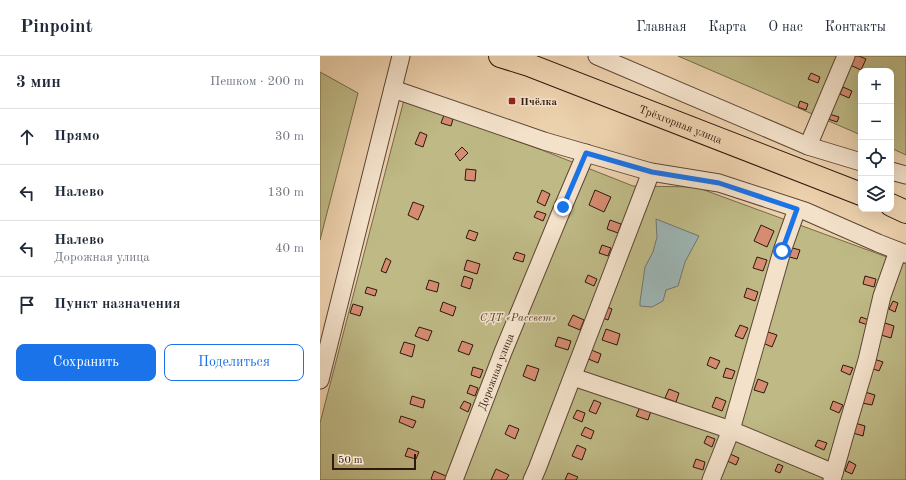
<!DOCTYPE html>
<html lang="ru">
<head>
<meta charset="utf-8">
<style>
	:root { --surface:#fff; --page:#f6f6f7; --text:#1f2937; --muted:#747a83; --line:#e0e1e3; --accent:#1a73e8 }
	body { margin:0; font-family:"Old Standard TT",serif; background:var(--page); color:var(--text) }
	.controls { position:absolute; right:12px; top:12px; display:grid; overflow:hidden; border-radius:8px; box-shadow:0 4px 16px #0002 }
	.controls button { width:36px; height:36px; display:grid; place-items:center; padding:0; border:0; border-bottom:1px solid var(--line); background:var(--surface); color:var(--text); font:20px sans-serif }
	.scale { position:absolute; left:12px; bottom:10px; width:84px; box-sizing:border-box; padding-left:4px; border:2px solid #2f180d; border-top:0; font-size:11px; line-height:14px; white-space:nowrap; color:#2f180d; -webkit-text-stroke:3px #f3e1ca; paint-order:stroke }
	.stop { position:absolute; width:12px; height:12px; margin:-9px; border:3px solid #1a73e8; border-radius:50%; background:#fff }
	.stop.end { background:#1a73e8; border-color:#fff; box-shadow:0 1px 4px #0008 }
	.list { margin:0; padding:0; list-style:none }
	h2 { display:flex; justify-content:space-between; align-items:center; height:52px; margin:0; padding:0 16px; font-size:17px }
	h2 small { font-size:13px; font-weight:400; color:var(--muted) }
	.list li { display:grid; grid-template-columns:26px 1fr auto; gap:12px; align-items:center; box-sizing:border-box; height:56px; padding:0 16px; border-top:1px solid var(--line) }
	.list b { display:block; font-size:15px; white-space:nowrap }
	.list p { margin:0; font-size:13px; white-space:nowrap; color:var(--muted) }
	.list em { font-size:13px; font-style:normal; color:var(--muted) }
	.actions { display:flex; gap:8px; padding:12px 16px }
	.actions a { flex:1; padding:9px 0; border:1px solid var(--accent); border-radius:8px; text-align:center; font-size:14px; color:var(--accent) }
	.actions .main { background:var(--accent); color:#fff }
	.icon { flex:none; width:22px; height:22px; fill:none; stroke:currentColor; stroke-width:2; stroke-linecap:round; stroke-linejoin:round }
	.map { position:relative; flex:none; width:586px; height:424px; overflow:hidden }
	header { display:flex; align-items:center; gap:24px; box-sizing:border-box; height:56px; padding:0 20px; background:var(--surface); border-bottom:1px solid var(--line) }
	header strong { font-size:19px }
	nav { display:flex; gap:22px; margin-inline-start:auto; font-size:14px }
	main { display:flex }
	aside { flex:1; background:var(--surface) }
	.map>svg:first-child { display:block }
</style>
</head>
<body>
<header>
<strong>Pinpoint</strong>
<nav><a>Главная</a><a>Карта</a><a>О нас</a><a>Контакты</a></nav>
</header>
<main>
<aside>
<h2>3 мин<small>Пешком · 200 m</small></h2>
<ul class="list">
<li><svg class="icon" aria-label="ahead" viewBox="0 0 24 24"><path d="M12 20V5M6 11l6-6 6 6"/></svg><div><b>Прямо</b></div><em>30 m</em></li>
<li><svg class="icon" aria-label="left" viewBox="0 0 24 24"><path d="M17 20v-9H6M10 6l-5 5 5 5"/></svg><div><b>Налево</b></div><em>130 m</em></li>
<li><svg class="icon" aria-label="left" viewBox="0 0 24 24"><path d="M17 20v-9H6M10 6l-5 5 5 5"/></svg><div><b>Налево</b><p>Дорожная улица</p></div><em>40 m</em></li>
<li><svg class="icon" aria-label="arrive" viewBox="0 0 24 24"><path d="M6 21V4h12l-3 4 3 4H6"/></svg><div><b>Пункт назначения</b></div></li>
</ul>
<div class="actions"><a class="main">Сохранить</a><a>Поделиться</a></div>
</aside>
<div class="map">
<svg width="586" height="424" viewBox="0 0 586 424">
	<rect width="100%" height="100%" fill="#ecd1ad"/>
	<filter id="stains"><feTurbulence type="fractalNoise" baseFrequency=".005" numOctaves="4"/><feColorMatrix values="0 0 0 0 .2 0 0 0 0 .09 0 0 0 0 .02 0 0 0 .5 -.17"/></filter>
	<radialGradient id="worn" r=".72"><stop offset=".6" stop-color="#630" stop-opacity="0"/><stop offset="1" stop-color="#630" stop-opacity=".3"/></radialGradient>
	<path fill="#beb985" stroke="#766849" d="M358,0H586V99L571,92V15H541V79Z
		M0,16L38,37L0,184Z
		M85,40L313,130L376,131L586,208V424H0V367Z"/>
	<path fill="#9cb5b4" stroke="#707671" d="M336,163L379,180L365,206L358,230L346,234L343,245L332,251L320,250V246L325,211L333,196L337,181Z"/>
	<path fill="#d58c71" stroke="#2f180d" d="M531,0H539L546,3L541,14L528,8Z
		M491,17L500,21L498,27L488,23Z
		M523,31L532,35L529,42L520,38Z
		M480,45L488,48L486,54L478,51Z
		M509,58L519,61L517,66L508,63Z
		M124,59L133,63L131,70L121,67Z
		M100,76L107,79L103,91L95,88Z
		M142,91L148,97L140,105L135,98Z
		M146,113L156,114L155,125L145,124Z
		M222,134L230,138L225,150L217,146Z
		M275,134L291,141L284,156L269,149Z
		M93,146L104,150L98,164L88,159Z
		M217,155L226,158L223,165L214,161Z
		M290,164L301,168L298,177L287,173Z
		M441,169L454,175L447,191L434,185Z
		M149,174L158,177L155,185L146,182Z
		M282,189L291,192L288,200L279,197Z
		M469,191L480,194L477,203L466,200Z
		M196,196L205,199L203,206L193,203Z
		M437,201L447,204L443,215L433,212Z
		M66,202L71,205L66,217L61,215Z
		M147,204L160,208L157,218L144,214Z
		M268,219L277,223L274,230L265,226Z
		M144,220L153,223L150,233L141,230Z
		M545,220L556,223L554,231L543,228Z
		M109,224L119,227L117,236L106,233Z
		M47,231L57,234L55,240L45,237Z
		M427,232L438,236L435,245L424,241Z
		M573,245L578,247L575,256L569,253Z
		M123,246L136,251L133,260L120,255Z
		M33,248L43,251L40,260L30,257Z
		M285,250L292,253L288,264L280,261Z
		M253,259L264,264L260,274L248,269Z
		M541,261L549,264L548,269L539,266Z
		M565,267L574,270L571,282L561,279Z
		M420,269L428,272L423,283L415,280Z
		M99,271L112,275L108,285L95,280Z
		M286,273L300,278L297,289L282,284Z
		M448,276L457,279L452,291L443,287Z
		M238,281L251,285L248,294L235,290Z
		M142,285L153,289L149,299L138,295Z
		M84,286L95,289L92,301L80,297Z
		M269,293L281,298L278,307L266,302Z
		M390,301L400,305L396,313L387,309Z
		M554,303L563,306L559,315L551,312Z
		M207,309L219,313L215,325L203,320Z
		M523,309L533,312L530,319L521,315Z
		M153,311L163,314L160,322L151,319Z
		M406,312L415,315L412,323L403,321Z
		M438,323L448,327L444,337L434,334Z
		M150,329L158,332L155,340L147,337Z
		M349,333L359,337L356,346L345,342Z
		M545,336L555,339L552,349L542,347Z
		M92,340L105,344L103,352L90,348Z
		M396,341L406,345L402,355L392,351Z
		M274,344L281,347L276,358L269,355Z
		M144,345L151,348L148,356L140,352Z
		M513,345L523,349L519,357L510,353Z
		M320,351L331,355L328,364L316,360Z
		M257,354L265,357L262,366L253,362Z
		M81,360L96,365L93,372L79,366Z
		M535,367L545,370L543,380L533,377Z
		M189,369L199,373L195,383L185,378Z
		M265,371L274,375L271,383L261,379Z
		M387,380L395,383L392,391L384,387Z
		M498,384L507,387L504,394L495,390Z
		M257,389L266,393L262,404L252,400Z
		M88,392L99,396L96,403L85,400Z
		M408,397L419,402L416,409L405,404Z
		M376,403L385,406L383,414L373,411Z
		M529,405L536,409L532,418L525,415Z
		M458,408L463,410L460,417L455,415Z
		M176,413L189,419L186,424H171Z
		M114,415L126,420L125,424H113L111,423Z
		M248,417L258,421L256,424H245Z"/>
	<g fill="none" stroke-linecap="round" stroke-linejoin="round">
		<g stroke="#5e4635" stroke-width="19">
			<g id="minor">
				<path d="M277,0L488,90L541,106"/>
				<path d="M73,33L224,85L331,116L399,127L485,155L558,187L586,198"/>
				<path d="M488,90L526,0"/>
				<path d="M571,115L586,119"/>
				<path d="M253,321L411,374L514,417"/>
				<path d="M0,324L81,0"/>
				<path id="s1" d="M134,424L183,296L243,151L266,97"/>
				<path d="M212,424L217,413L331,116"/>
				<path d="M391,424L411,374L462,195L477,153"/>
				<path d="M512,424L527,371L547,304L562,240L578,195"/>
			</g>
		</g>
		<g stroke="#2f180d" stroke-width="24">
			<g id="highway">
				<path id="s2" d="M180,0L209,9L541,138"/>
				<path d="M571,149L586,156"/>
			</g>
		</g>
		<use href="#minor" stroke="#f3e1ca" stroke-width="17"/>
		<use href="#highway" stroke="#ecd1ad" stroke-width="22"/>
	</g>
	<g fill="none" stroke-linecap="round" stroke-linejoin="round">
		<path stroke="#1a73e8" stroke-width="5" d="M243,151L266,97L332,116L399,127L477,153L462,195"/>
	</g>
	<rect fill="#8f2418" stroke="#f3e1ca" stroke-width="1.5" x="188" y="41" width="8" height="8" rx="2"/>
	<g text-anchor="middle" stroke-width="3" stroke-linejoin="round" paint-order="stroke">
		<g font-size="11" font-weight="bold" fill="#2f180d" stroke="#f3e1ca" text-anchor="start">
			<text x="200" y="49">Пчёлка</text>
		</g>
		<g font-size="11" fill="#2f180d" stroke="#f3e1ca">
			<text dy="4" stroke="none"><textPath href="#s2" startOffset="193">Трёхгорная улица</textPath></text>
			<text dy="4" stroke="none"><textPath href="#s1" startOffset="116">Дорожная улица</textPath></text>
		</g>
		<g font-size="11" font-style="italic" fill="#5a4831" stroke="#f3e1ca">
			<text x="198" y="265">СДТ «Рассвет»</text>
		</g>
	</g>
	<rect width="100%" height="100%" filter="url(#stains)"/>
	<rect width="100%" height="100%" fill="url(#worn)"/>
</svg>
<div class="controls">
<button>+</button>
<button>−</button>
<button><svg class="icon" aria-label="locate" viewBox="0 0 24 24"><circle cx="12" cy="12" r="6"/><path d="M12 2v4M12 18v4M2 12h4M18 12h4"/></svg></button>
<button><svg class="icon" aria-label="layers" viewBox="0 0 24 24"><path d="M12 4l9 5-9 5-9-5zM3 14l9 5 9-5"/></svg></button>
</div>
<div class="scale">50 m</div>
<div class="stop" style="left:462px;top:195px"></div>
<div class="stop end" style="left:243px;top:151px"></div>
</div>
</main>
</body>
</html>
